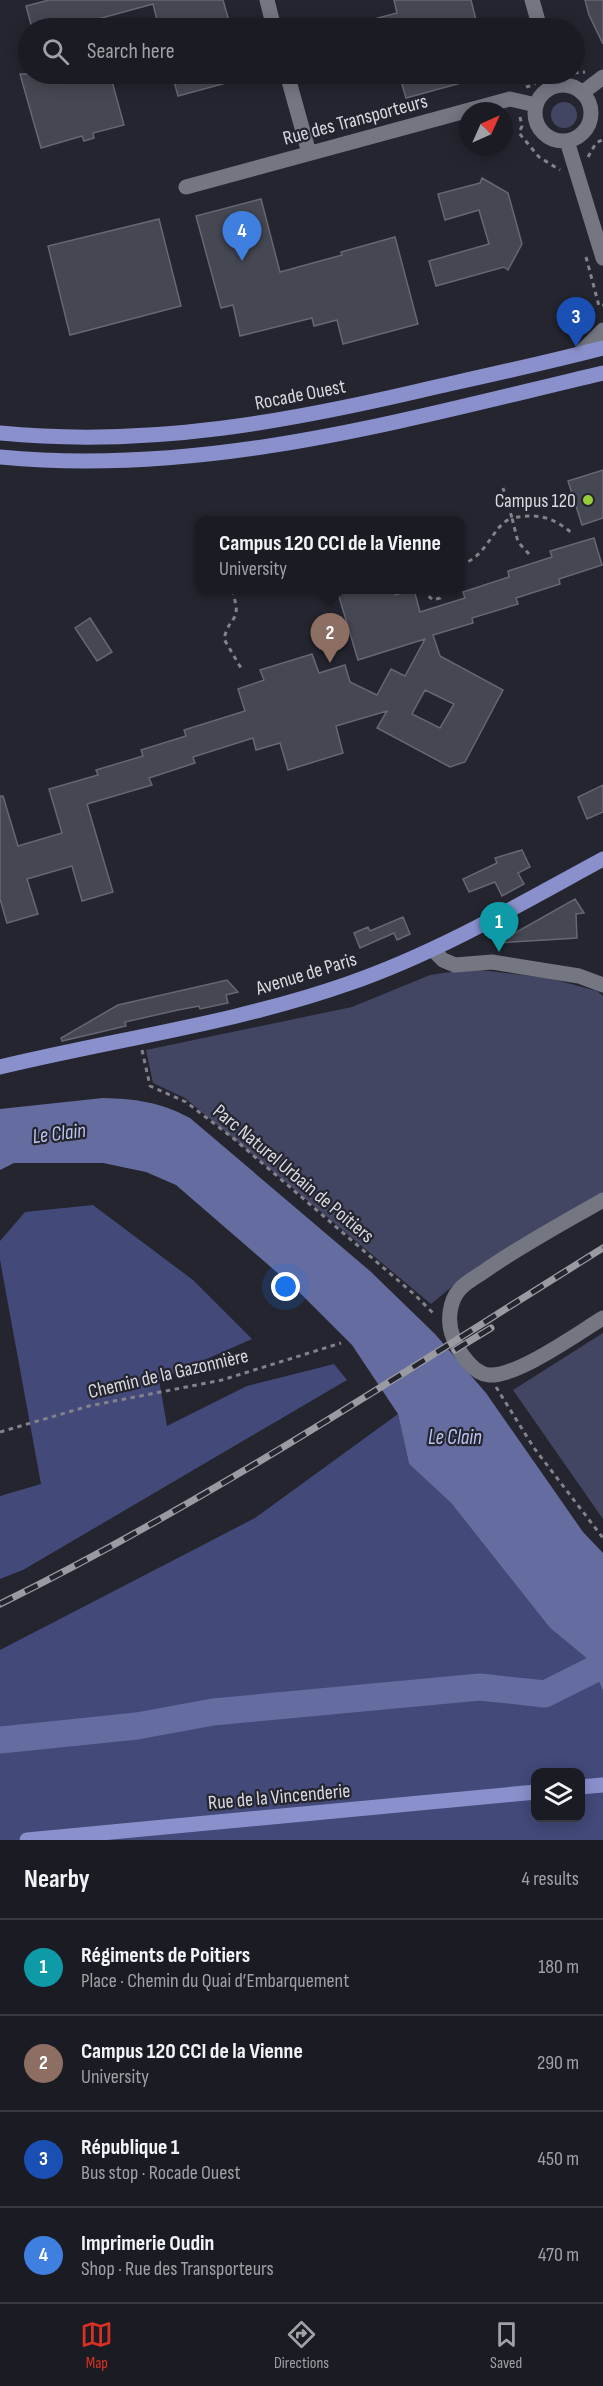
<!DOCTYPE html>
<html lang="en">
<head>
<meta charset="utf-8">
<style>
	:root { --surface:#1b1c23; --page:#24252b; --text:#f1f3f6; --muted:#a0a1a6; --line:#393a41; --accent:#d93025 }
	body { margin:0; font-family:"Sofia Sans Condensed",sans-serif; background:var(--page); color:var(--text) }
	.controls { position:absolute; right:18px; bottom:18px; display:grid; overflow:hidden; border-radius:12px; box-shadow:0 3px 15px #0003 }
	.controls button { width:54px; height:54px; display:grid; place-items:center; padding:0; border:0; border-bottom:2px solid var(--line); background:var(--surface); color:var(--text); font:30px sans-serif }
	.compass { position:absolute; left:459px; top:102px; width:54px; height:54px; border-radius:50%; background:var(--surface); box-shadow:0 3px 15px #0003; rotate:45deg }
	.you { position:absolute; left:286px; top:1287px; width:21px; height:21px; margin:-15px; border:4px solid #fff; border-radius:50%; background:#1a73e8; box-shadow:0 0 0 9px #1a73e833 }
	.badge { display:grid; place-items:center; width:39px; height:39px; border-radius:50%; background:var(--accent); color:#fff; font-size:20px; font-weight:700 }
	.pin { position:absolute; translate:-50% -50px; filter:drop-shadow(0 2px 3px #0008) }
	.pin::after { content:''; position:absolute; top:32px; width:21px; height:18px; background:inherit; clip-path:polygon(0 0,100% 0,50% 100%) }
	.popup { position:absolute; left:195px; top:516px; width:270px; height:78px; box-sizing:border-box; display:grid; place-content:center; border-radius:12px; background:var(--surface); filter:drop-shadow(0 2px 4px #0005); font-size:20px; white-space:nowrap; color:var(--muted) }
	.popup b { font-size:22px; color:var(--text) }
	.popup::after { content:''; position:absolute; left:50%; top:100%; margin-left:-12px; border:12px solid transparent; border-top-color:var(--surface) }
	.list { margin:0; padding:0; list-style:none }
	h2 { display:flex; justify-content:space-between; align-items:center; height:78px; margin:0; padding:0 24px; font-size:26px }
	h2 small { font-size:20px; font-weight:400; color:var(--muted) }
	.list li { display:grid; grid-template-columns:39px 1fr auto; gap:18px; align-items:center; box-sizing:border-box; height:96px; padding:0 24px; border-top:2px solid var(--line) }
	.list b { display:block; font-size:22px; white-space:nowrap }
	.list p { margin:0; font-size:20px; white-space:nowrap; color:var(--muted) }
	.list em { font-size:20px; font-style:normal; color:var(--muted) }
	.icon { flex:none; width:33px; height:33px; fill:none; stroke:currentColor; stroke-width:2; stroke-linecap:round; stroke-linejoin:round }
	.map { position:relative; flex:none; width:603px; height:1840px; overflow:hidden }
	.search { position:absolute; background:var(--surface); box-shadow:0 3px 15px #0003; left:18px; right:18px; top:18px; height:66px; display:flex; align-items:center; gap:15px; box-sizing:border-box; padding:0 21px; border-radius:33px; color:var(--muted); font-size:22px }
	.sheet { height:462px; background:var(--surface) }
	nav { display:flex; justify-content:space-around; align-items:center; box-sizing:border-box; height:84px; border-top:2px solid var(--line); background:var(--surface); font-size:16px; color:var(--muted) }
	nav a { display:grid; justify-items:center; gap:3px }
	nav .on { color:var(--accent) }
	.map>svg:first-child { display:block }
</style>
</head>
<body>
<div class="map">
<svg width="603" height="1840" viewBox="0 0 603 1840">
	<rect width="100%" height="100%" fill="#24252f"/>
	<path fill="#424663" d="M551 115a13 13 0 1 1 26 0a13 13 0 1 1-26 0Z
		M471,969L549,978L597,991L603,996V1194L471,1271L431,1304L185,1098L153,1083L146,1050L352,1007L430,975Z
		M603,1333V1519L513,1390Z"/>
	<path fill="#434979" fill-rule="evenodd" d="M93,1205L193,1280L252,1339L159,1380L167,1426L247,1386L334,1364L347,1380L23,1570L0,1579V1496L41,1484L0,1260V1241L25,1212Z
		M398,1414L409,1464L451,1503L550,1628L590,1661L603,1691V1840H0V1650L255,1518ZM536,1772H580V1818H536Z"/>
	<path fill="#656c9f" d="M103,1098C137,1099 160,1102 190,1118L370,1271L435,1334L486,1393L583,1532L603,1553V1691L590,1661L550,1628L451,1503L409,1464L398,1414L352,1345L295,1288L176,1185L146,1172L103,1163H14L0,1170V1109Z"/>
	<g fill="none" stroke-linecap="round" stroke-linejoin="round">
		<path stroke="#656c9f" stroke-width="27" d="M0,1740L137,1726L213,1712L480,1687L545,1694L603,1665"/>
	</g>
	<path fill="#454752" stroke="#656772" stroke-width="1.5" fill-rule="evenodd" d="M49,0H223L231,28H159L153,4L65,28H32L26,6Z
		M394,0H471L478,28H376L374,19L397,13Z
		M585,0H603V44L589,15Z
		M20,74H110L124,125L93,133L94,138L84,141L82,136L41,148Z
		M172,74H247L248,77L178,96Z
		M399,74H482L483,77L406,98Z
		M482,178L508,193L522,244L508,270L504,267L436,286L429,261L489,244L479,210L445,220L438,194L480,183Z
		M261,199L280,272L342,255L341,252L395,237L418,324L343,344L337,320L314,326L312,318L240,336L233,305L221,308L196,216Z
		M159,219L181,306L70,335L48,246Z
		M603,470V518L582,525L568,481Z
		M594,538L602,565L559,579L560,584L516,598L518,604L472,618L473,623L433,635L440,656L503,690L465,762L450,767L377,728L387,711L336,726L343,753L288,770L280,743L256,750L253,738L193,757L195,763L149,778L152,785L87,804L113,892L82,901L72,866L27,879L38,914L7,923L0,899V796H3L18,846L62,833L49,789L98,775L96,770L143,756L141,750L186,736L184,730L245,711L238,689L264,680L260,670L312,654L319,673L345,665L350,682L377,695L391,669L405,676L425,639L358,660L337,590H393L395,595L414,590L420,612L465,598L463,592L509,577L508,571L552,557L550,551ZM425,690L454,704L440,728L412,714Z
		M90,618L112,652L97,661L75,628Z
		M603,785V812L587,819L578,797Z
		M522,850L530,867L518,873L524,884L502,896L495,882L469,892L463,879L497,863L495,858Z
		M575,899L584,913L576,914L577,938L497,943Z
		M403,917L410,934L397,940L394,933L360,948L354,933L368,927L370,931Z
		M227,980L238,992L226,995L228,1003L200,1009L199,1006L178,1010L125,1022L126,1026L62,1041L61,1038L118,1005Z"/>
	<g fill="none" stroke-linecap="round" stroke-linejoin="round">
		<path stroke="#81828a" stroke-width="3" stroke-dasharray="4.5 4.5" stroke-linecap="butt" d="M574,73L585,72
			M526,87L534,85L540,74
			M520,117L522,126L519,133L539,157L560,170
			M588,157L596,143L602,140L603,136
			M586,257L599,306L603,305
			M529,554L518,542L512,518C538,513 553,517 573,534
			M460,565C489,556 491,526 512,518L503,488
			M232,590C243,625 230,612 224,639L241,668
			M422,590L433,600L440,598V590
			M142,1050L150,1086L186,1102L233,1138L415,1295L435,1315
			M496,1387L534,1448L603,1538
			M0,1432L89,1406L222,1380L341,1343"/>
		<path stroke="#747682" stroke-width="15" d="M267,0L274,28
			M532,0L540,28
			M287,74L309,153
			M535 113a28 28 0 1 1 56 0a28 28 0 1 1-56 0Z
			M582,93L603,77
			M567,141L603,258
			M186,187L510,99L536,105
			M580,353L603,330
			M433,950L443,960L455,965L492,962L579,976L603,985
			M603,1200C565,1222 526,1243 489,1268C480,1275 468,1280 460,1289C449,1301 447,1322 453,1337C458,1351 473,1374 489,1375C517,1377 578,1333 603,1318"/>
		<path stroke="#8990cc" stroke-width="15" d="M0,433C151,448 293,421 440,386C494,374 549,362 603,348
			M0,457C207,477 403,420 603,373
			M0,1067C116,1039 237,1023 350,983C439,952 520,904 603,859
			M580,1787L603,1785
			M27,1840L536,1792"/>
		<g stroke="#999aa2" stroke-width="7">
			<path id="rail" d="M455,1350L491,1328
				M0,1604C209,1501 405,1371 603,1248"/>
		</g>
		<use href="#rail" stroke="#24252f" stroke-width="4.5" stroke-dasharray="14" stroke-linecap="butt"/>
	</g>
	<circle fill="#97cc39" stroke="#24252f" stroke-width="2" cx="588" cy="500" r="6"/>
	<g text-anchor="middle" stroke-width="4.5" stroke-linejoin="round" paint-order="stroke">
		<g font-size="20" fill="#d8d9e0" stroke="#24252f">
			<text transform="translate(355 119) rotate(-15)" y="7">Rue des Transporteurs</text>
			<text transform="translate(300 394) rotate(-11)" y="7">Rocade Ouest</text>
			<text transform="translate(306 973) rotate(-17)" y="7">Avenue de Paris</text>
			<text transform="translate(294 1173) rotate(40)" y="7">Parc Naturel Urbain de Poitiers</text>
			<text transform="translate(168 1373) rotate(-13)" y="7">Chemin de la Gazonnière</text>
			<text transform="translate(279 1796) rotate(-5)" y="7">Rue de la Vincenderie</text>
		</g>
		<g font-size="20" fill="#d8d9e0" stroke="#24252f" text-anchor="end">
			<text x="576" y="507">Campus 120</text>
		</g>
		<g font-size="21" font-style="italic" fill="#bbc3f2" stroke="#24252f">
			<text transform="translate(59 1133) rotate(-7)" y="7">Le Clain</text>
			<text x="455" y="1444">Le Clain</text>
		</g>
	</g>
</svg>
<div class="controls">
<button><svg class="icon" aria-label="layers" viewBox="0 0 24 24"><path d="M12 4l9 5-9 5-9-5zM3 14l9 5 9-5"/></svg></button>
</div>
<svg class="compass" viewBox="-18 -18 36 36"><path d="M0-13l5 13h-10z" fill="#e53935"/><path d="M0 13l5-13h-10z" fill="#a0a1a6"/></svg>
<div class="you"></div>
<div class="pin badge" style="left:499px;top:952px;background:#0f9aa8">1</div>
<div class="pin badge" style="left:330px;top:663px;background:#8d6e63">2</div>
<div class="popup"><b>Campus 120 CCI de la Vienne</b>University</div>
<div class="pin badge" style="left:576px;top:347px;background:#1a4fb4">3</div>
<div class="pin badge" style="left:242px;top:261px;background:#3f7fe0">4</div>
<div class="search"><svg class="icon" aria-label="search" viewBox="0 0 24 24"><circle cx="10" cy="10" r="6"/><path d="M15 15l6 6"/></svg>Search here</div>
</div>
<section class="sheet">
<h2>Nearby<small>4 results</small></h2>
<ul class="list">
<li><span class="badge" style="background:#0f9aa8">1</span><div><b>Régiments de Poitiers</b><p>Place · Chemin du Quai d’Embarquement</p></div><em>180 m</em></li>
<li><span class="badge" style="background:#8d6e63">2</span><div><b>Campus 120 CCI de la Vienne</b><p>University</p></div><em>290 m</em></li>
<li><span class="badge" style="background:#1a4fb4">3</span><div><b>République 1</b><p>Bus stop · Rocade Ouest</p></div><em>450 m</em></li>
<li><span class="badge" style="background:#3f7fe0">4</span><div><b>Imprimerie Oudin</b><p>Shop · Rue des Transporteurs</p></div><em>470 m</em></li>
</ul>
</section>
<nav>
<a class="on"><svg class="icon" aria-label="map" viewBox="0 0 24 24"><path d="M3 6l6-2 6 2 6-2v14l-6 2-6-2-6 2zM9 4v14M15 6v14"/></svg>Map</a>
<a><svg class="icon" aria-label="directions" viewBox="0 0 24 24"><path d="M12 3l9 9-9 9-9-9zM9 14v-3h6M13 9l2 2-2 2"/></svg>Directions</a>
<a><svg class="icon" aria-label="saved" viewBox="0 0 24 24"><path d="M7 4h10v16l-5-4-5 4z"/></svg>Saved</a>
</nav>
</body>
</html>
